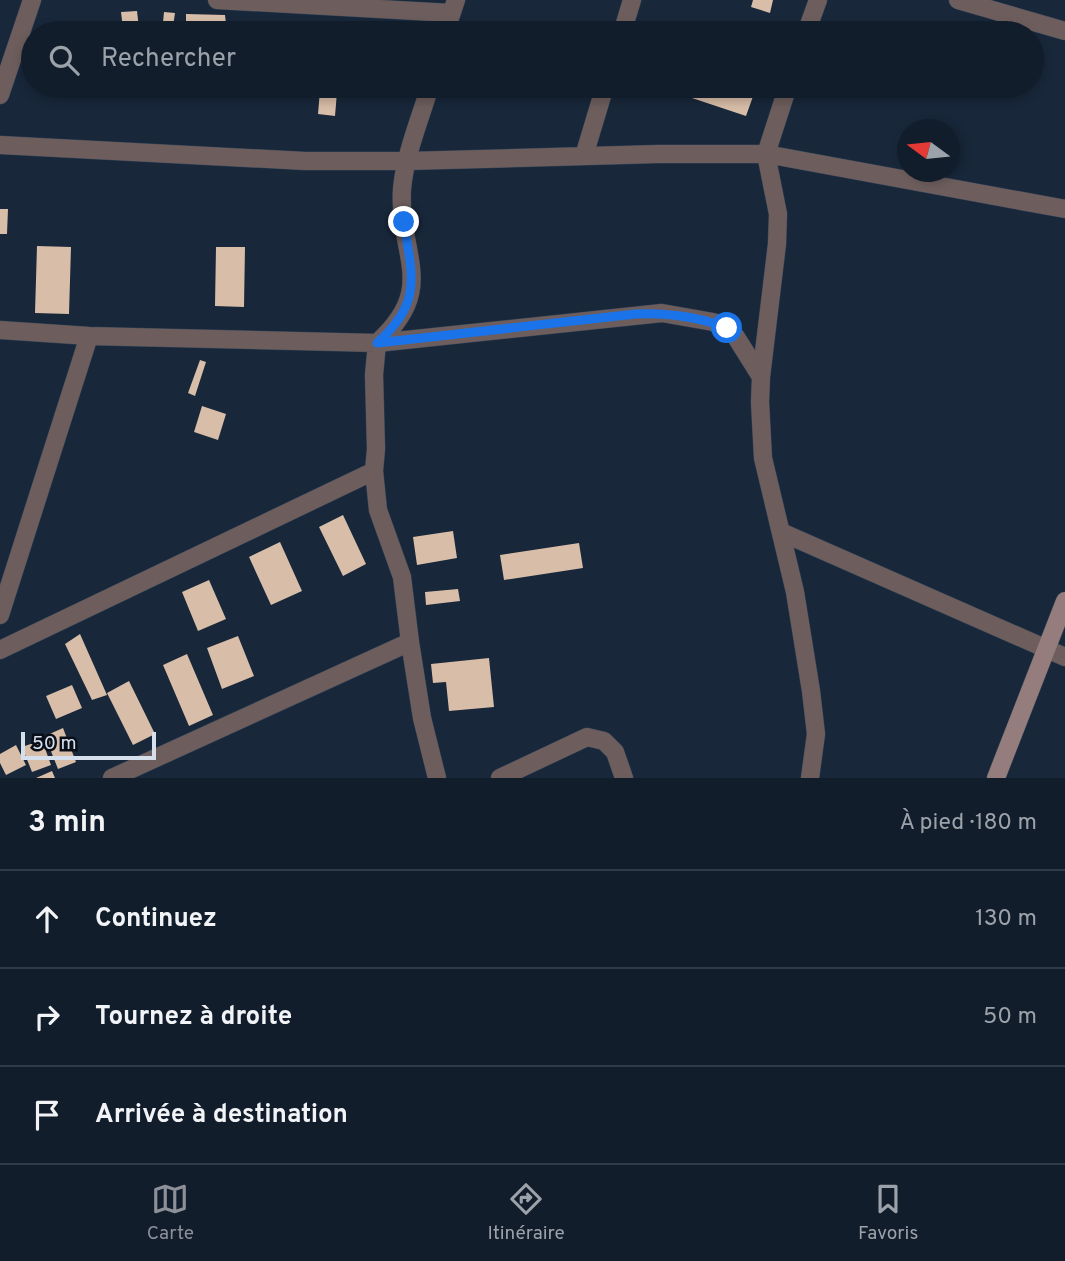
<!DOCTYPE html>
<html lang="fr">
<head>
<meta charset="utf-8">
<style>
	:root { --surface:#121d2c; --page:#1b2634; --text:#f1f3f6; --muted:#9ca2a9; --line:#313b48; --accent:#8c9099 }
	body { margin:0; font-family:Overpass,sans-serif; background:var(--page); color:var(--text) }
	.compass { position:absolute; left:897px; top:119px; width:63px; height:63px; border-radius:50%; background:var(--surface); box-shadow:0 4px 10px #0003; rotate:285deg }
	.scale { position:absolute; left:21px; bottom:18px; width:135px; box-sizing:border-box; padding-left:7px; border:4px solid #d6e0ed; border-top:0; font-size:19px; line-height:24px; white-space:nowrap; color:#d6e0ed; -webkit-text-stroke:5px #090f18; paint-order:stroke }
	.stop { position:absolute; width:21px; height:21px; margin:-16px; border:5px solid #1a73e8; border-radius:50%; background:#fff }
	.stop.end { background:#1a73e8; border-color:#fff; box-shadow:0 2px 7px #0008 }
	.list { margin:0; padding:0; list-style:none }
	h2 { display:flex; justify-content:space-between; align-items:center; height:91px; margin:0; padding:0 28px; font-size:30px }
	h2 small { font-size:23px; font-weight:400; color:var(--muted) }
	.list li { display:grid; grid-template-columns:46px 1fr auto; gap:21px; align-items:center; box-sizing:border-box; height:98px; padding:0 28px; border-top:2px solid var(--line) }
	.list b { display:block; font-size:26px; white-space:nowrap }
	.list em { font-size:23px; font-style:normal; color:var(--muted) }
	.icon { flex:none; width:38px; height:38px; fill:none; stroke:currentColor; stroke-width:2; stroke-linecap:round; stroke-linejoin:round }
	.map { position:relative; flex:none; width:1065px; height:778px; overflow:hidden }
	.search { position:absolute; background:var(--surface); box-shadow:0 4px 10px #0003; left:21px; right:21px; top:21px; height:77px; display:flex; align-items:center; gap:18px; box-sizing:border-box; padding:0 24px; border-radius:38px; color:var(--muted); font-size:26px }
	.sheet { height:385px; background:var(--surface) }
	nav { display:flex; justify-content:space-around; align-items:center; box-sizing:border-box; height:98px; border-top:2px solid var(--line); background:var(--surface); font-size:19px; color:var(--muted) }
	nav a { display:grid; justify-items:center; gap:4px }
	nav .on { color:var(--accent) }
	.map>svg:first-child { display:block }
</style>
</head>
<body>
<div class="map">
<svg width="1065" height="778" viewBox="0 0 1065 778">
	<rect width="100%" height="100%" fill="#18273a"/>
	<path fill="#d8bea8" d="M753,0H773L770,13L751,7Z
		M137,11L139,28L123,29L121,12Z
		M164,12L175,13L172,33H140L141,21H161L162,33Z
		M186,14L225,15L227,33H186Z
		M387,26L420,27L418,33H386Z
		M696,86H749L756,88L746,116L692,98Z
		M320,90L337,92L335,116L318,114Z
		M0,209H8L7,234H0Z
		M37,246L71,247L69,314L35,313Z
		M216,247H245L244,307L215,306Z
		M200,360L206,362L195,396L188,393Z
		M202,406L226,414L218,440L194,432Z
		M343,515L366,564L343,576L319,527Z
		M453,531L457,558L417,565L413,537Z
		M280,542L302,591L271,605L249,557Z
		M579,543L583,568L504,580L500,555Z
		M209,580L226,619L198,631L182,592Z
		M458,589L460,601L426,605L425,592Z
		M80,634L107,695L92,700L65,644Z
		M238,636L254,676L222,689L207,648Z
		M187,654L213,715L189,726L163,665Z
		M489,658L494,707L449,711L446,682L433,683L431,664Z
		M129,681L155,734L133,745L107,693Z
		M72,685L82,708L56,719L46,696Z
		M63,728L76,762L58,769L45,736Z
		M42,740L51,765L32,772L22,747Z
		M16,745L26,765L6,775L0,763V754Z
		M52,771L55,778H36Z"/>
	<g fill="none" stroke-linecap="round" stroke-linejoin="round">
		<g stroke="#364557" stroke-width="19">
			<path id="street" d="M217,0L451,13
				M958,0L1065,31
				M445,33L456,0
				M622,33L632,0
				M806,33L818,0
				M430,86C420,119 405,155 402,189C398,256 439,287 377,343L374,375L376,449L374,471L378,510L402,577L410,642L422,718L437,778
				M788,86L766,154L778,214L777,244L761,377L760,402L763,458L795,592L811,691L816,734L810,778
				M0,95L32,0
				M0,145L305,161H408L658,154H766L1065,209
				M584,156L605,86
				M0,330L89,336L377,343L662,313L713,322L727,328L736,337L761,377
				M781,532L1065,657
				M0,615L89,336
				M0,650L374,471
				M112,778L410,642
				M500,778L587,737L604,741L615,752L624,778"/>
		</g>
		<g stroke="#364557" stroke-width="19">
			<path id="secondary" d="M996,778L1065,601"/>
		</g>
		<use href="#street" stroke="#6d5e5d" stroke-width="18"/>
		<use href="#secondary" stroke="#947d7c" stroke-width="18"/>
	</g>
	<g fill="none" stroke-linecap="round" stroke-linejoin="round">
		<path stroke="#1a73e8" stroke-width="9" d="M404,222C412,277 423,302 377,343L636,314C667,313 699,317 727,328"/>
	</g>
</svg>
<svg class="compass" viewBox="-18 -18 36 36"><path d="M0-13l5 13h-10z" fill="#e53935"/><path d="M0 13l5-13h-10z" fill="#9ca2a9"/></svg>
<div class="scale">50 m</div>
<div class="stop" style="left:727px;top:328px"></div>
<div class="stop end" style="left:404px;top:222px"></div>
<div class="search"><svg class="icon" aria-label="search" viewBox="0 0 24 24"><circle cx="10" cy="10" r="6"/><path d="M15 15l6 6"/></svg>Rechercher</div>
</div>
<section class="sheet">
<h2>3 min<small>À pied · 180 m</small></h2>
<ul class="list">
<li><svg class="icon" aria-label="ahead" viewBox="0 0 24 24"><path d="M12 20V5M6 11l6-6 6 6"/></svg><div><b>Continuez</b></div><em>130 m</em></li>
<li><svg class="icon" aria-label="right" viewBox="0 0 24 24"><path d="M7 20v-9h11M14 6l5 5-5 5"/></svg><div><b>Tournez à droite</b></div><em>50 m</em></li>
<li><svg class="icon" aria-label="arrive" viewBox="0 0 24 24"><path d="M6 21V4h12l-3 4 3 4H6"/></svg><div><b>Arrivée à destination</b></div></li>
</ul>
</section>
<nav>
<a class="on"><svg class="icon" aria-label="map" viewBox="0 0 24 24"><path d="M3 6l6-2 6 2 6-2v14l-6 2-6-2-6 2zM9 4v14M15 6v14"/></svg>Carte</a>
<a><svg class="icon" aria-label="directions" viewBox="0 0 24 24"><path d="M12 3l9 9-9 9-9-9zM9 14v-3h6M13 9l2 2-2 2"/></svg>Itinéraire</a>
<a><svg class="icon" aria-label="saved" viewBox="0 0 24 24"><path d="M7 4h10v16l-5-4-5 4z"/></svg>Favoris</a>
</nav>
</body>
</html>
